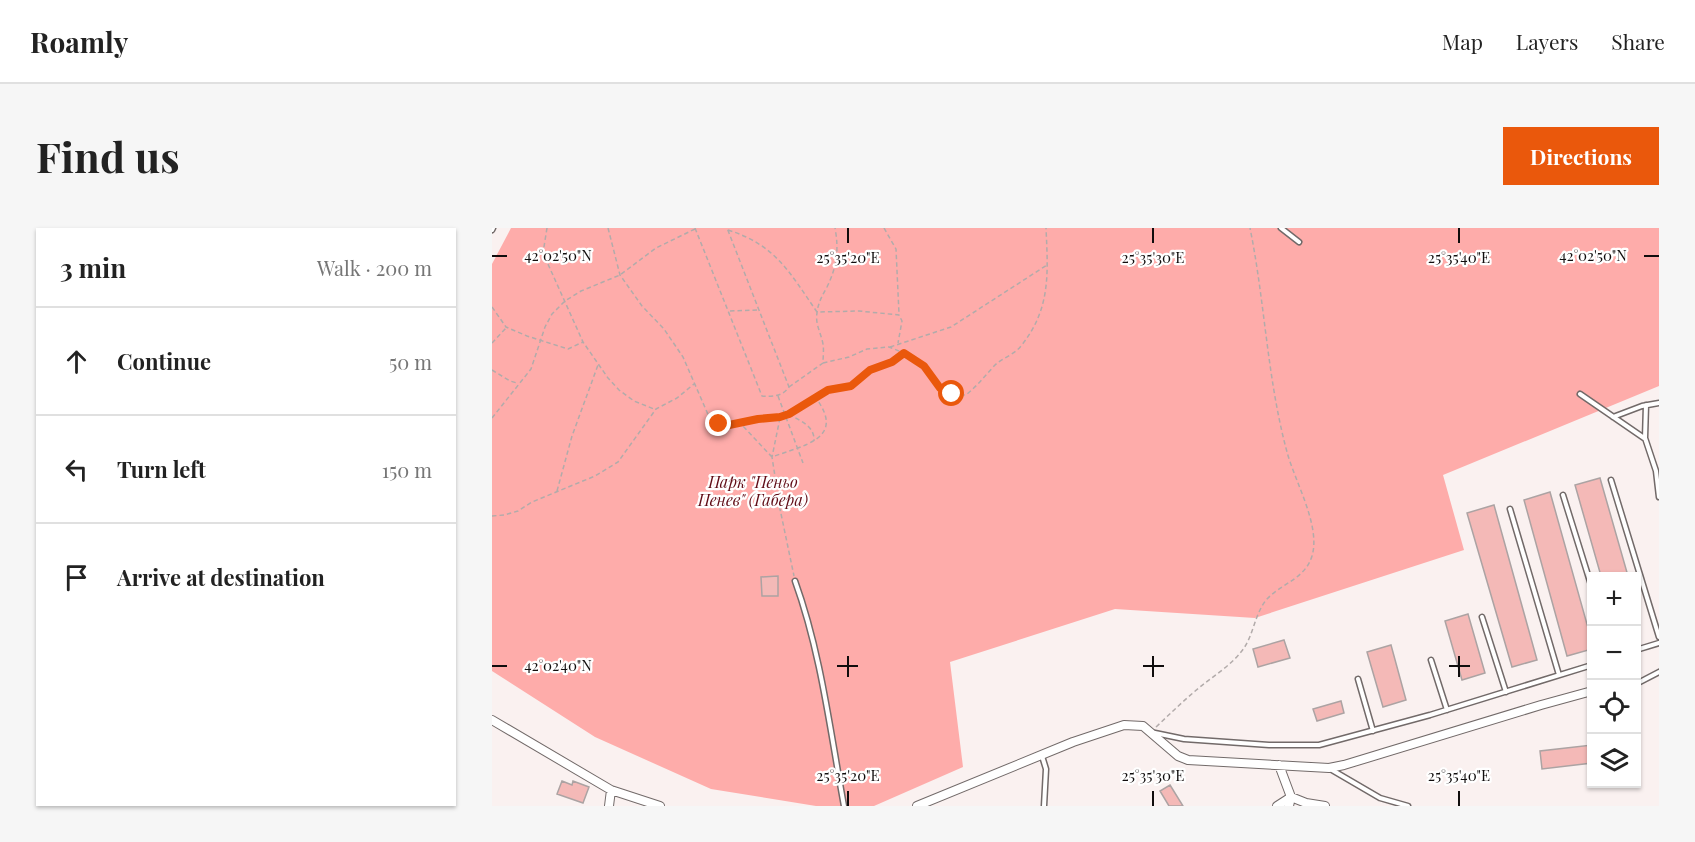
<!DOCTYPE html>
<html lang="en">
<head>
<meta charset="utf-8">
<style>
	:root { --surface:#fff; --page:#f6f6f6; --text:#222; --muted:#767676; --line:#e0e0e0; --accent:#ea580c }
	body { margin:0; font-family:"Playfair Display",serif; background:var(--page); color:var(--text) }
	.controls { position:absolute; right:18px; bottom:18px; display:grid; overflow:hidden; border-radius:0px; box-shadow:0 2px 4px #0004 }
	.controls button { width:54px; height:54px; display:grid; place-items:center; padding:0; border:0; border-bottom:2px solid var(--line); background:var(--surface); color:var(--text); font:30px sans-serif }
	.stop { position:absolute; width:18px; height:18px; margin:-14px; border:4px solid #ea580c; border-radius:50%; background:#fff }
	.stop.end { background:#ea580c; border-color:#fff; box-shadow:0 2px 6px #0008 }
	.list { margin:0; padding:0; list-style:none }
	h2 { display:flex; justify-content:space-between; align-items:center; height:78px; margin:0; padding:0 24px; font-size:26px }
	h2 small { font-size:20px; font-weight:400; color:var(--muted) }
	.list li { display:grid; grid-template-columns:39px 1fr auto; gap:18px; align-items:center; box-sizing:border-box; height:108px; padding:0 24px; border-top:2px solid var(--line) }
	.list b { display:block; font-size:22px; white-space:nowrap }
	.list em { font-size:20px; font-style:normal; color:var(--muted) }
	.icon { flex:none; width:33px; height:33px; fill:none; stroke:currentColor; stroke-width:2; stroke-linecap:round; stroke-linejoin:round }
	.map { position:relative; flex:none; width:1167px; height:578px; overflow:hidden; border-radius:0px }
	header { display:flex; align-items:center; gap:36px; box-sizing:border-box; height:84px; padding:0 30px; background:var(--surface); border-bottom:2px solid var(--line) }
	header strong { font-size:28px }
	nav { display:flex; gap:33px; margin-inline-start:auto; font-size:21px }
	.intro { display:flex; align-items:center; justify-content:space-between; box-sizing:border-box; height:144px; padding:0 36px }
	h1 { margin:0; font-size:42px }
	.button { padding:15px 27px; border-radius:0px; background:var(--accent); color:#fff; font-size:21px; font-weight:700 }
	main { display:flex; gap:36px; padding:0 36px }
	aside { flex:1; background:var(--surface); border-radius:0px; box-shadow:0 2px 4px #0004 }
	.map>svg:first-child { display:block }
</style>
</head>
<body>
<header>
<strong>Roamly</strong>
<nav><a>Map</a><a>Layers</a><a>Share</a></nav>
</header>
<div class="intro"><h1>Find us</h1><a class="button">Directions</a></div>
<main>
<aside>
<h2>3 min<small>Walk · 200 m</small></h2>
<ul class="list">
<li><svg class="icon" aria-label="ahead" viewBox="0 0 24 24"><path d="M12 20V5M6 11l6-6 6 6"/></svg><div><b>Continue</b></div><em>50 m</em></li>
<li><svg class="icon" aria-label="left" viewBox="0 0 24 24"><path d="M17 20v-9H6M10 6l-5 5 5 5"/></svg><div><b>Turn left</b></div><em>150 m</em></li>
<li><svg class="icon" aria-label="arrive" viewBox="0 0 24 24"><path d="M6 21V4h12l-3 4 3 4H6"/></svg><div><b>Arrive at destination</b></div></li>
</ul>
</aside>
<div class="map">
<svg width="1167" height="578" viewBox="0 0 1167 578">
	<rect width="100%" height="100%" fill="#faf1f0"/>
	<path fill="#feacaa" d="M19,0H1167V158L951,247L972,322L763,390L623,381L458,434L471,539L382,578H324L219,561L103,509L0,443V36Z"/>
	<path fill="#f4b9b7" stroke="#aca3a3" stroke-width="1.5" d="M1108,250L1136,348H1109L1083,257Z
		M1058,264L1100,414V421L1075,428L1032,272Z
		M1002,277L1045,432L1020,439L975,285Z
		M286,348V368H270L269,349Z
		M976,386L993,445L970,452L953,393Z
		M792,412L798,430L766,439L761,421Z
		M899,417L914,472L891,479L875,424Z
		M849,473L852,485L825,493L821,481Z
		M1100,517V535L1050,541L1048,523Z
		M70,553L80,557L81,553L97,559L91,575L65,566Z
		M678,557L691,578H677L668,563Z"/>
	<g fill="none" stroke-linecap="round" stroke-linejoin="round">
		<g stroke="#726a69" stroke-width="7">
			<path id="service" d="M789,0L807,14
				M0,2L1,0
				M1088,166L1152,210
				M1154,177L1153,210L1164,243L1167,269
				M1121,189L1150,178L1167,175
				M1119,252L1167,409
				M1071,267L1100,360
				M1018,281L1067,447
				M303,353C329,425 338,502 352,578
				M990,389L1014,464
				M1144,422L1167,415
				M939,432L955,482
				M866,451L881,503
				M1144,456L1167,444
				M663,505L692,511L777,517H827L938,487L1100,437
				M550,528L554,541L552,578
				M840,542L888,570L916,578"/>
		</g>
		<g stroke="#726a69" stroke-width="10">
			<path id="minor" d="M0,492L119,562L168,578
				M787,537L799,569L814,575L833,578
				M117,578L119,562
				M425,578L581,514L632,497L651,498L686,528L696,532L837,540L852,537L1049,477L1100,463
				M785,578L799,569L797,578"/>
		</g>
		<path stroke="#b2abaa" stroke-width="1.5" stroke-dasharray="4.5 3" stroke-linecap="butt" d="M55,0L51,25L91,114L116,150L127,162L142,173L162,181
			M116,0L128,47L150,78L172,101L191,129L218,191L227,196L237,197L266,191L288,189L297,186L324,170C354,211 312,217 280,229L248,195
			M203,0L270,168C281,169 291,168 297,159L235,0
			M392,0L404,21L407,86
			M236,2C284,17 298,45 325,84L367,83L407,87L410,93L406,115
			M0,79L14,99L35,108L76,121L91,114
			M238,83L266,82
			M0,115L14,100
			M398,119L459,99L555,37
			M331,135L357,129L375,121L397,119L412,125L432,138L448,160L460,166L474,167C485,158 493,148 503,137C510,130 522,127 529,118C559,81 556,45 554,0
			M0,142L18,153L25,155
			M297,159L331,135C331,129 332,122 331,116C329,105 323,96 325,85C326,75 330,68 335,59C345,39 347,21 343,0
			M286,168L311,235
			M325,169L336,162L359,158L378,142L400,134L412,125
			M297,186C308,193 323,198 322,213
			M0,190L39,141L53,99L60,86L73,73L89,63L128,47L164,20L205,0
			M288,190L280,229L288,281L302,348
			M65,263L80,208L106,137
			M0,288L12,287L26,283L40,274L103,248L126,234L164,181L185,170L202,156
			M664,499C679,485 692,472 708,459C723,447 741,436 752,420C762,405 763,385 775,371C790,355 813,351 820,328C829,298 803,254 795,224C775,150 773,74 758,0"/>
		<use href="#service" stroke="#fff" stroke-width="4"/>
		<use href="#minor" stroke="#fff" stroke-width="8"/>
	</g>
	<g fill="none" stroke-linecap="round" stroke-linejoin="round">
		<path stroke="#ea580c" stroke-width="8" d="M227,196L237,197L266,191L288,189L297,186L336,162L359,158L378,142L400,134L412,125L432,138L448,160L460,166"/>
	</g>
	<path fill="none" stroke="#100d0d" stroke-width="2" d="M356,0V15M661,0V15M967,0V15M0,28H15M1152,28H1167M356,428V449M661,428V449M967,428V449M0,438H15M345,438H366M651,438H672M957,438H978M356,563V578M661,563V578M967,563V578"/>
	<g text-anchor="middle" stroke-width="4.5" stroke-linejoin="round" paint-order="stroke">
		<g font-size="16" font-style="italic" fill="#610d17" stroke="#fff">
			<text x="261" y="260">Парк "Пеньо<tspan x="261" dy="18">Пенев" (Габера)</tspan></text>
		</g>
	</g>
	<g font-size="15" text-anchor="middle" fill="#100d0d" stroke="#fff" stroke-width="4.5" stroke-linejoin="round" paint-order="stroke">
		<text x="66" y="33">42°02'50"N</text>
		<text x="1101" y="33">42°02'50"N</text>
		<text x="356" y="35">25°35'20"E</text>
		<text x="661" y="35">25°35'30"E</text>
		<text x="967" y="35">25°35'40"E</text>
		<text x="66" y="443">42°02'40"N</text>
		<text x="356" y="553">25°35'20"E</text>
		<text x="661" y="553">25°35'30"E</text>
		<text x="967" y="553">25°35'40"E</text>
	</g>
</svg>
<div class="controls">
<button>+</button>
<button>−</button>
<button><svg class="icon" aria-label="locate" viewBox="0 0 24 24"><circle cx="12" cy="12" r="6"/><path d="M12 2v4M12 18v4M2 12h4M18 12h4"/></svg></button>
<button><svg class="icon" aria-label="layers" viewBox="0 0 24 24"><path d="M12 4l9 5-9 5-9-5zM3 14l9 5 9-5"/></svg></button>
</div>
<div class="stop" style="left:460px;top:166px"></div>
<div class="stop end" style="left:227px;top:196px"></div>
</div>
</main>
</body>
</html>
